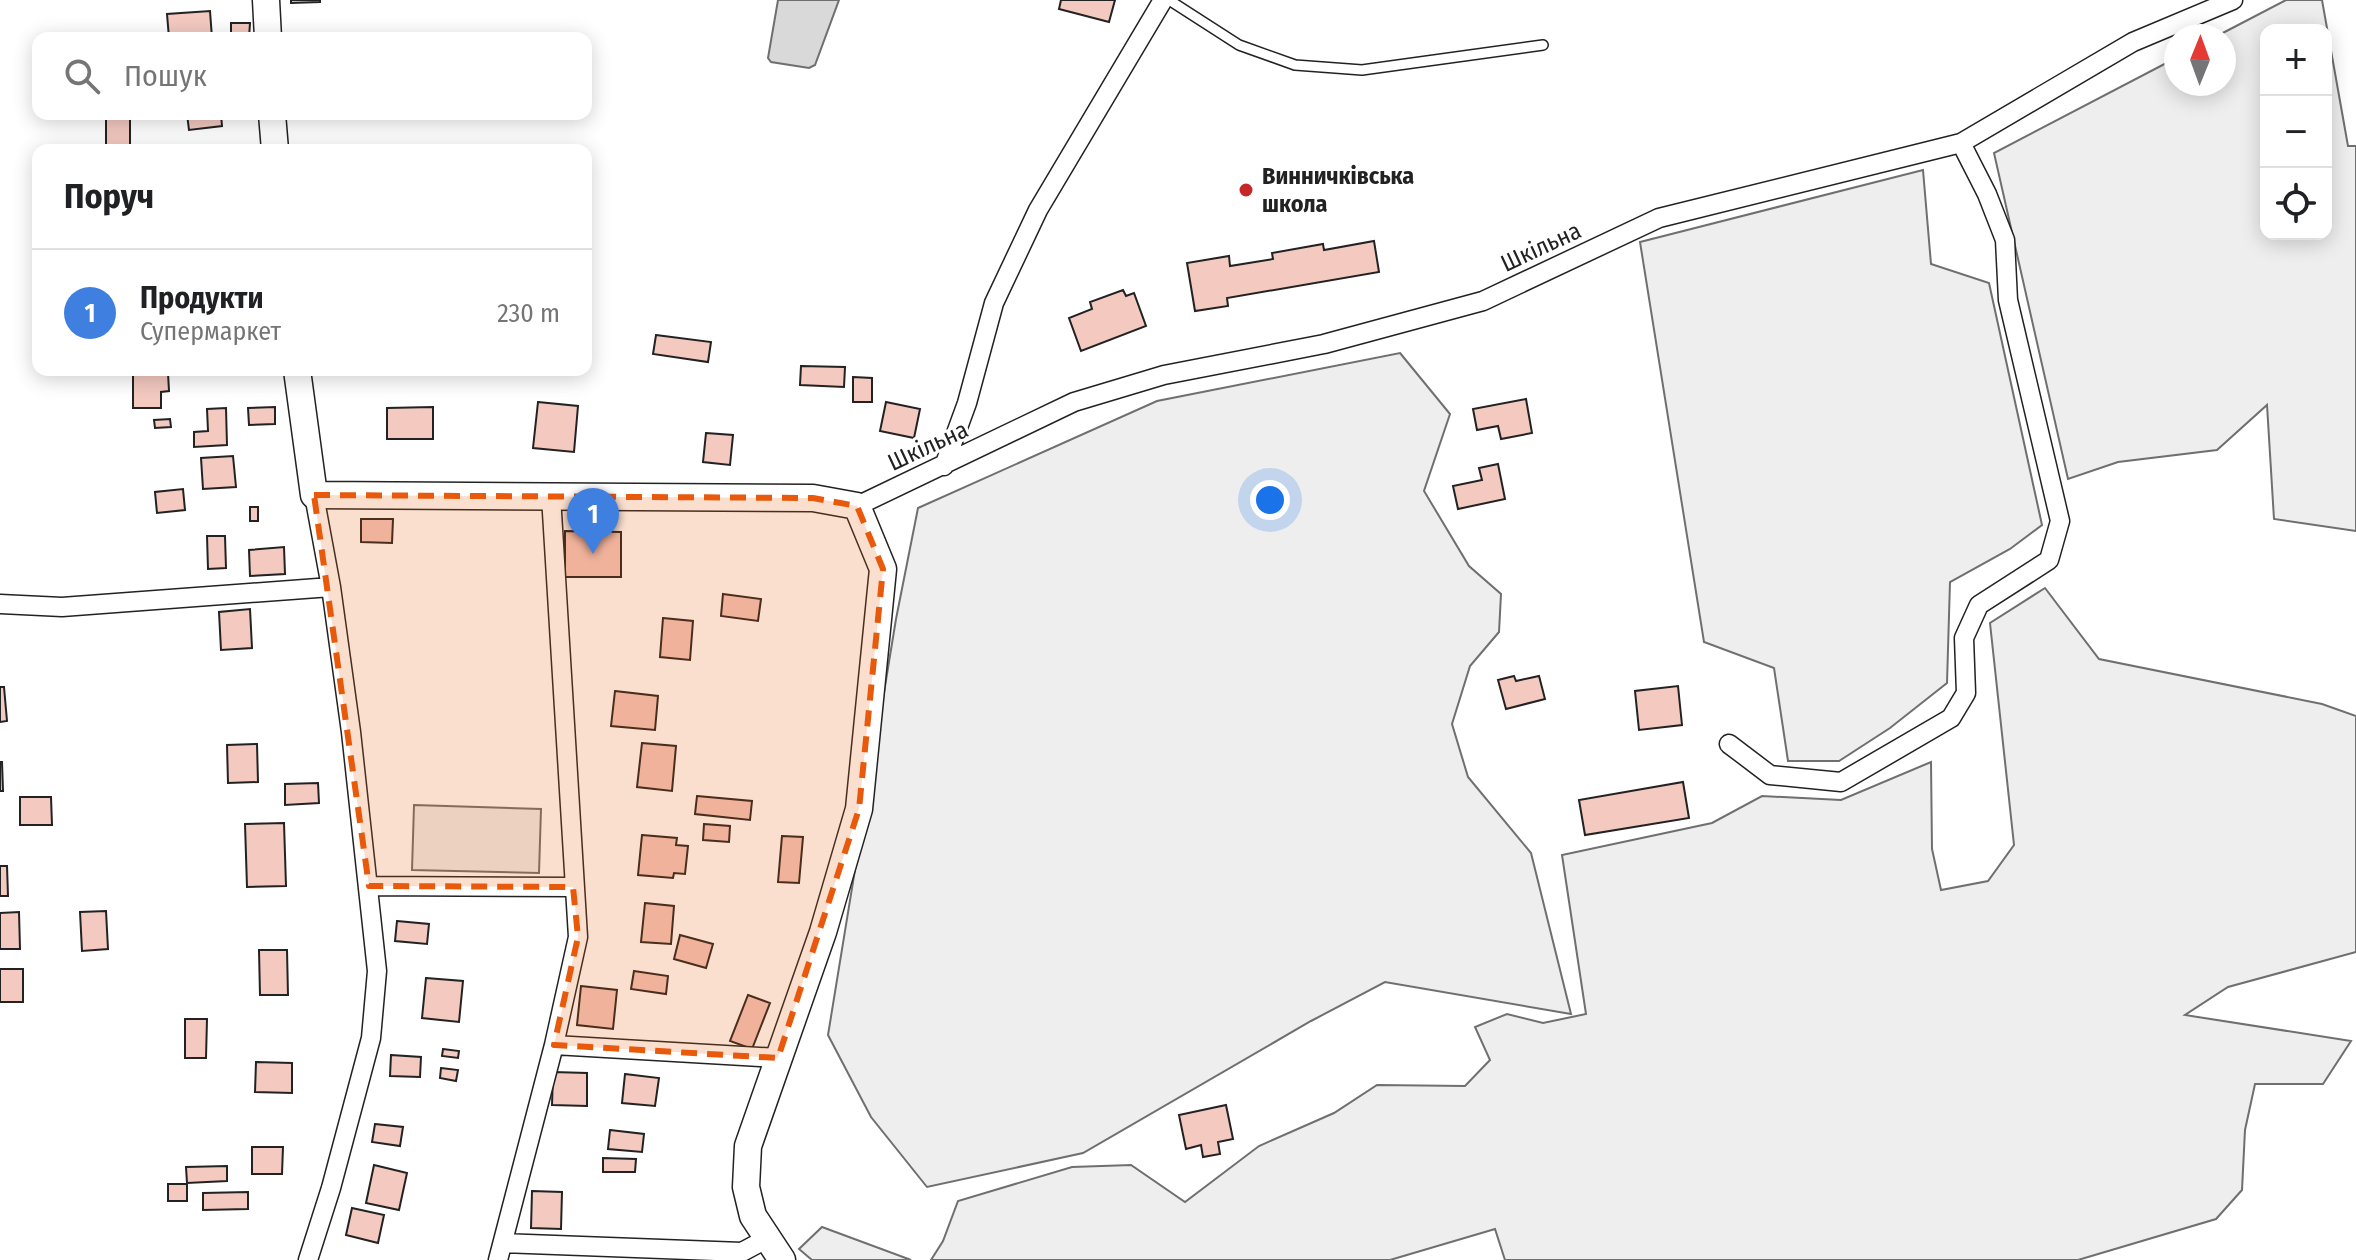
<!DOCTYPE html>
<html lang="uk">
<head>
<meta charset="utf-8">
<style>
	:root { --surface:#fff; --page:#f6f6f6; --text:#202124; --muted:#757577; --line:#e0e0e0; --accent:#7c3aed }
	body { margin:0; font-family:"Fira Sans Condensed",sans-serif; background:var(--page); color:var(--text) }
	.controls { position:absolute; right:24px; top:24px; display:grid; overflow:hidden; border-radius:16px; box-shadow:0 4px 20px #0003 }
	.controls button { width:72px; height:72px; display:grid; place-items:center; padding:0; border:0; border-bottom:2px solid var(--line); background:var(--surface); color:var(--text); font:40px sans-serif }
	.compass { position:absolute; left:2164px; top:24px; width:72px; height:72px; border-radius:50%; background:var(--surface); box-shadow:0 4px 20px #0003; rotate:1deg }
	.you { position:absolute; left:1270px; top:500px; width:28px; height:28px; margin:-20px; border:6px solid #fff; border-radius:50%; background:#1a73e8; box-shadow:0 0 0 12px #1a73e833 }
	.badge { display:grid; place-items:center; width:52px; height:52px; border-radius:50%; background:var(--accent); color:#fff; font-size:26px; font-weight:700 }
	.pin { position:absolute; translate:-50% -66px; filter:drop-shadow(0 2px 4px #0008) }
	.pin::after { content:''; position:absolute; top:42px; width:28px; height:24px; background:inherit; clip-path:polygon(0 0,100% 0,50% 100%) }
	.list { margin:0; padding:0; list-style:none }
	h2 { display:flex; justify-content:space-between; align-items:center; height:104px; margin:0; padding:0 32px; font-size:34px }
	h2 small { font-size:26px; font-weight:400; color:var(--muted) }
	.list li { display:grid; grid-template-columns:52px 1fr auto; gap:24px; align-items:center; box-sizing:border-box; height:128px; padding:0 32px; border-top:2px solid var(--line) }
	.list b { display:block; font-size:30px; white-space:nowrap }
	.list p { margin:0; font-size:26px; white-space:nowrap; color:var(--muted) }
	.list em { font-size:26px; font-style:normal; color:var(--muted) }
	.icon { flex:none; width:44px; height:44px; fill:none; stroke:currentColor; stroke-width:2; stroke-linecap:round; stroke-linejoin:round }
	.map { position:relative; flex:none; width:2356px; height:1260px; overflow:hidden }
	.search { position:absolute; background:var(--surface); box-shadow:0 4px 20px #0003; left:32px; top:32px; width:560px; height:88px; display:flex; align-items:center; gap:20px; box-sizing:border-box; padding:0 28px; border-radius:16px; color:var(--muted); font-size:30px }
	.panel { position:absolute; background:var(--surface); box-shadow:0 4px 20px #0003; left:32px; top:144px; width:560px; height:232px; border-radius:16px }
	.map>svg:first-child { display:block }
</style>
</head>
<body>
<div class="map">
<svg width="2356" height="1260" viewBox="0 0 2356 1260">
	<rect width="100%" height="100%" fill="#fff"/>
	<path fill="#eee" stroke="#6f6f6f" stroke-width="2" fill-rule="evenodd" d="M2286,0H2322L2348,146H2356V531L2274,519L2267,405L2217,450L2118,462L2068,479L1994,153L2176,58V84H2224V36H2217ZM2266,30H2326V234H2266Z
		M1923,170L1931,264L1989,283L2042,525L2010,549L1950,582L1947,683L1890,728L1839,761H1788L1774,668L1704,642L1640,242Z
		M1400,353L1450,414L1424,491L1469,566L1501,594L1499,632L1470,666L1452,724L1468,777L1531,853L1571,1014L1385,982L1311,1021L1083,1153L927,1187L871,1117L828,1035L896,619L918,508L1157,401Z
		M2045,588L2099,659L2322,704L2356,716V952L2228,987L2185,1015L2351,1041L2323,1084H2255L2245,1130L2242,1190L2216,1219L2078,1260H1505L1495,1229L1390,1260H931L943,1241L958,1201L1072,1167L1131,1165L1185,1202L1259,1146L1334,1113L1377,1085L1465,1086L1490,1060L1475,1027L1507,1014L1543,1023L1586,1014L1562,855L1712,823L1762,796L1841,800L1931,762L1932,849L1941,890L1988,881L2014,845L1990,623Z
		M414,805L541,809L539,873L412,870Z
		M822,1227L911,1260H812L799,1249Z"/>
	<path fill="#d9d9d9" stroke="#6f6f6f" stroke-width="2" d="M778,0H839L815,65L809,68L771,62L768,58Z"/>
	<path fill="#f3c9c0" stroke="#222" stroke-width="2" d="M291,0H320V2L291,3Z
		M1061,0H1115L1109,22L1059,9Z
		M210,11L212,38H169L167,14Z
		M231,23H250L249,38H231Z
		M187,114H221L222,126L189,130Z
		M106,115H130V146H106Z
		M1374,241L1379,272L1227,298L1228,306L1195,311L1187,263L1229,256L1230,266L1273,259L1272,253L1323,244L1324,250Z
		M1123,290L1126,296L1134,293L1146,326L1081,351L1069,318L1092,309L1090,302Z
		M656,335L711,342L708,362L653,354Z
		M801,366L845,367L844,387L800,385Z
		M133,373H168L169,391L161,392V408H133Z
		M853,377L872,378V402H853Z
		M1526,399L1532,433L1501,439L1498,426L1477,430L1473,409Z
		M538,402L578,406L574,452L533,448Z
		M886,402L920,409L914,438L880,431Z
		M275,407V424L249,425L248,408Z
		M433,407V439H387V408Z
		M226,408L227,445L194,447V432L208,431L207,409Z
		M170,419L171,427L155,428L154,420Z
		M706,433L733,435L730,465L703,462Z
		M233,456L236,487L203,489L201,458Z
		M1498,464L1505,499L1458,509L1453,486L1482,480L1479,468Z
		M183,489L185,510L157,513L155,492Z
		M250,507H258V521H250Z
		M361,519H393L392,543L361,542Z
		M565,531L621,532V577H565Z
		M207,536H225L226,568L208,569Z
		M284,547L285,574L250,576L249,550Z
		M723,594L761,599L758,621L721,616Z
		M250,609L252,648L221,650L219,612Z
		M663,618L693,621L690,660L660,657Z
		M1514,676L1516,681L1539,676L1545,699L1506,709L1498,680Z
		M1678,686L1682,725L1639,730L1635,691Z
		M0,687H4L7,721L0,722Z
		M615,691L658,696L655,730L611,726Z
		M642,743L676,746L672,791L637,787Z
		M257,744L258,782L228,783L227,745Z
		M0,762H2L3,791H0Z
		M1683,782L1689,818L1585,835L1579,800Z
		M318,783L319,803L285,805V784Z
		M697,796L752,801L750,820L695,814Z
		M20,797H51L52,825H20Z
		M284,823L286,886L247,887L245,824Z
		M704,824L730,826L729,842L703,840Z
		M642,835L677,838L676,845L688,846L685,874L674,873L673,878L638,875Z
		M782,836L803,837L799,883L778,882Z
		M0,866H7L8,896H0Z
		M645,903L674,906L671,944L641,942Z
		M106,911L108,949L82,951L80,912Z
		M19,912L20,949H0V913Z
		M397,921L429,924L427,944L395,941Z
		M680,935L713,944L706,968L674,959Z
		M259,950H287L288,995H260Z
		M0,969H23V1002H0Z
		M634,971L668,976L666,994L631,989Z
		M426,978L463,981L459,1022L422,1018Z
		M581,986L617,990L613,1029L577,1025Z
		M748,995L770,1003L752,1049L730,1041Z
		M185,1019H207L206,1058H185Z
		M443,1049L459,1051L458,1058L442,1056Z
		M391,1055L421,1057L420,1077L390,1076Z
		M256,1062L292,1063V1093L255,1092Z
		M441,1068L458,1070L456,1081L440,1078Z
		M553,1072L587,1073V1106L552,1105Z
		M625,1074L659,1078L655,1106L622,1103Z
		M1226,1105L1233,1139L1218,1142L1220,1154L1203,1157L1201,1145L1186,1149L1179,1115Z
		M375,1124L403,1127L400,1146L372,1142Z
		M610,1130L644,1134L642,1152L608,1149Z
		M252,1147H283L282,1174H252Z
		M603,1158L636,1159L635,1172H603Z
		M374,1165L407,1173L399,1210L366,1203Z
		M227,1166V1181L187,1183L186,1167Z
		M168,1184H187V1201H168Z
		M532,1191L562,1192L561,1229L531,1228Z
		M248,1192V1209L203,1210V1193Z
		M352,1208L384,1215L378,1243L346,1235Z"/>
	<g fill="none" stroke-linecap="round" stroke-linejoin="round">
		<g stroke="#222" stroke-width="12">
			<path id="lane" d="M1169,0L1239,45L1295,65L1362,70L1543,45"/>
		</g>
		<g stroke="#222" stroke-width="21">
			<path id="street" d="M944,466L967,403L994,303L1038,210L1163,0
				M857,506L1074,402L1164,375L1324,344L1483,301L1659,218L1961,143L2133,42L2233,0
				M0,604L62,607L331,587
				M1729,744L1770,775L1841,782L1951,718L1966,693L1964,638L1979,605L2049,560L2060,521L2008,300L2005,240L1987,194L1961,143
				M369,886L573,887
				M554,1045L778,1058
				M504,1243L742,1252L768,1238
				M308,1260L331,1188L371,1038L377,971L351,732L331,587L314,495
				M498,1260L554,1045L578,937L551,496"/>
		</g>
		<g stroke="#222" stroke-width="29">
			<path id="secondary" d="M266,0L268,38
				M272,114L275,150
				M297,370L314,495L813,498L857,506L883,569L859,809L823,932L748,1146L746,1187L753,1216L782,1260"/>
		</g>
		<use href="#lane" stroke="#fff" stroke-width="9"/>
		<use href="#street" stroke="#fff" stroke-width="18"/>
		<use href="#secondary" stroke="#fff" stroke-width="26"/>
	</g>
	<path fill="#e8590c" fill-opacity="0.2" stroke="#e8590c" stroke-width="6" stroke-dasharray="16 10" stroke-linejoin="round" d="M314,495L813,498L857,506L883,569L859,809L778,1058L554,1045L578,937L573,887L369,886Z"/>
	<circle fill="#c62828" stroke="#fff" stroke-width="3" cx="1246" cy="190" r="8"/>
	<g text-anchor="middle" stroke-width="6" stroke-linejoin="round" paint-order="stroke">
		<g font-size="24" font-weight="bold" fill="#222" stroke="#fff" text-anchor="start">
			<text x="1262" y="184">Винничківська<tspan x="1262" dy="28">школа</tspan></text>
		</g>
		<g font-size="24" fill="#222" stroke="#fff">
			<text transform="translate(1541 247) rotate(-25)" y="8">Шкільна</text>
			<text transform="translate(928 446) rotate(-25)" y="8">Шкільна</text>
		</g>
	</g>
</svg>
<div class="controls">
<button>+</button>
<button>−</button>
<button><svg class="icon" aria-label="locate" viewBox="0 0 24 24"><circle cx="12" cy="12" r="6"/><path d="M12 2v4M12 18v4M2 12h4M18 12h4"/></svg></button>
</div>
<svg class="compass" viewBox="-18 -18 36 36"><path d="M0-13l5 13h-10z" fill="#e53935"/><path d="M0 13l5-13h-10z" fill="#757577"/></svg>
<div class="you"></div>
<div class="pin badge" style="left:593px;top:554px;background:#3f7fe0">1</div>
<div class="search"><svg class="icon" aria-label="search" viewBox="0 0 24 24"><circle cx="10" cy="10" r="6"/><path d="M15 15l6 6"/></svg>Пошук</div>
<section class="panel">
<h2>Поруч<small></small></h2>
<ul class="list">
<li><span class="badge" style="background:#3f7fe0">1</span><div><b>Продукти</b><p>Супермаркет</p></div><em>230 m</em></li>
</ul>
</section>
</div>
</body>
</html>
